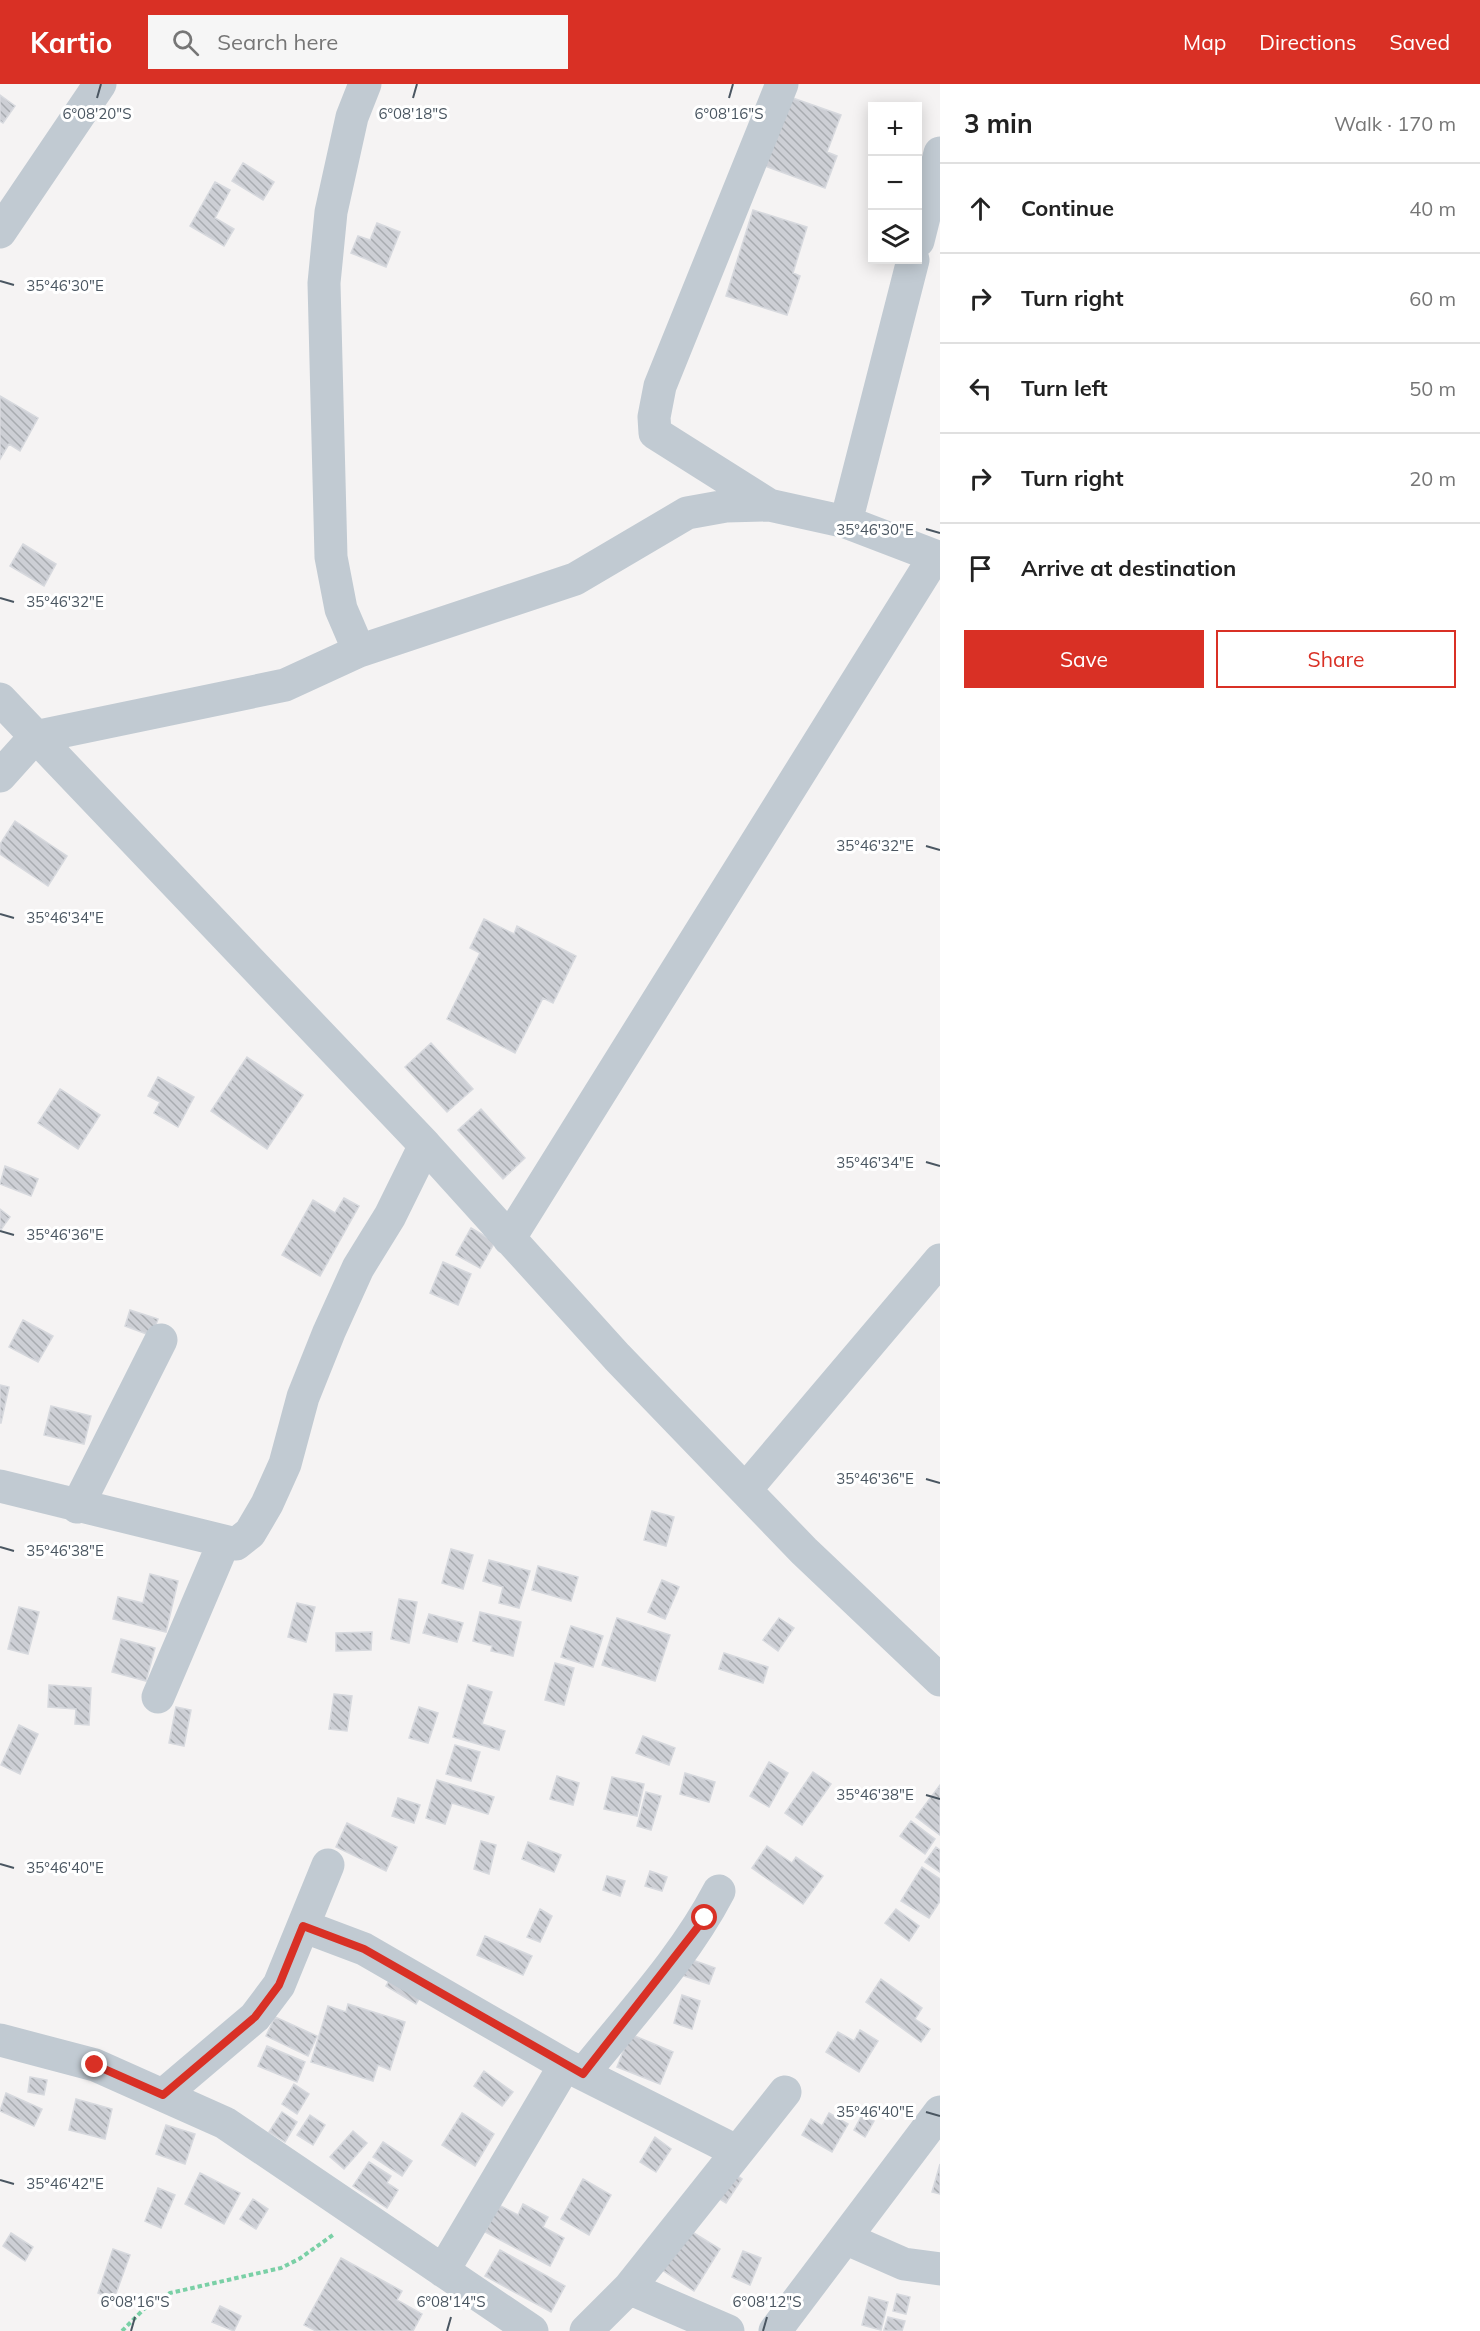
<!DOCTYPE html>
<html lang="en">
<head>
<meta charset="utf-8">
<style>
	:root { --surface:#fff; --page:#f6f6f6; --text:#222; --muted:#767676; --line:#e0e0e0; --accent:#d93025 }
	body { margin:0; font-family:Mulish,sans-serif; background:var(--page); color:var(--text) }
	.controls { position:absolute; right:18px; top:18px; display:grid; overflow:hidden; border-radius:0px; box-shadow:0 3px 15px #0003 }
	.controls button { width:54px; height:54px; display:grid; place-items:center; padding:0; border:0; border-bottom:2px solid var(--line); background:var(--surface); color:var(--text); font:30px sans-serif }
	.stop { position:absolute; width:18px; height:18px; margin:-14px; border:4px solid #d93025; border-radius:50%; background:#fff }
	.stop.end { background:#d93025; border-color:#fff; box-shadow:0 2px 6px #0008 }
	.list { margin:0; padding:0; list-style:none }
	h2 { display:flex; justify-content:space-between; align-items:center; height:78px; margin:0; padding:0 24px; font-size:26px }
	h2 small { font-size:20px; font-weight:400; color:var(--muted) }
	.list li { display:grid; grid-template-columns:39px 1fr auto; gap:18px; align-items:center; box-sizing:border-box; height:90px; padding:0 24px; border-top:2px solid var(--line) }
	.list b { display:block; font-size:22px; white-space:nowrap }
	.list em { font-size:20px; font-style:normal; color:var(--muted) }
	.actions { display:flex; gap:12px; padding:18px 24px }
	.actions a { flex:1; padding:14px 0; border:2px solid var(--accent); border-radius:0px; text-align:center; font-size:21px; color:var(--accent) }
	.actions .main { background:var(--accent); color:#fff }
	.icon { flex:none; width:33px; height:33px; fill:none; stroke:currentColor; stroke-width:2; stroke-linecap:round; stroke-linejoin:round }
	.map { position:relative; flex:none; width:940px; height:2247px; overflow:hidden }
	header { display:flex; align-items:center; gap:36px; box-sizing:border-box; height:84px; padding:0 30px; background:var(--accent); color:#fff }
	header strong { font-size:28px }
	nav { display:flex; gap:33px; margin-inline-start:auto; font-size:21px }
	.search { width:420px; height:54px; background:var(--page); display:flex; align-items:center; gap:15px; box-sizing:border-box; padding:0 21px; border-radius:0px; color:var(--muted); font-size:22px }
	main { display:flex }
	aside { flex:1; background:var(--surface) }
	.map>svg:first-child { display:block }
</style>
</head>
<body>
<header>
<strong>Kartio</strong>
<div class="search"><svg class="icon" aria-label="search" viewBox="0 0 24 24"><circle cx="10" cy="10" r="6"/><path d="M15 15l6 6"/></svg>Search here</div>
<nav><a>Map</a><a>Directions</a><a>Saved</a></nav>
</header>
<main>
<div class="map">
<svg width="940" height="2247" viewBox="0 0 940 2247">
	<defs>
		<pattern id="building-back-hatch" width="6" height="6" patternUnits="userSpaceOnUse" patternTransform="scale(1.5)"><rect width="6" height="6" fill="#cdcfd5"/><path d="M-1 5l2 2M0 0l6 6M5-1l2 2" fill="none" stroke="#a8abb0"/></pattern>
	</defs>
	<rect width="100%" height="100%" fill="#f5f3f3"/>
	<path fill="url(#building-back-hatch)" stroke="#d7d9de" stroke-width="1.5" d="M0,11L15,22L3,39L0,37Z
		M790,13L841,31L827,68L837,72L825,104L765,82Z
		M243,79L274,98L263,116L232,97Z
		M215,98L230,106L215,134L234,145L224,162L190,142Z
		M753,126L807,143L793,189L800,192L787,231L726,212Z
		M377,139L400,148L386,183L351,169L358,152L370,156Z
		M0,312L38,334L20,367L9,360L0,375Z
		M23,460L56,480L44,502L10,482Z
		M15,737L67,772L48,802L0,770V760Z
		M484,835L514,850L517,842L576,872L553,919L543,914L515,969L447,935L480,869L470,864Z
		M431,959L473,1005L447,1028L405,983Z
		M247,973L303,1011L267,1065L211,1027Z
		M158,993L194,1013L178,1043L154,1029L160,1018L148,1012Z
		M60,1005L100,1031L78,1065L38,1039Z
		M481,1025L525,1074L503,1095L458,1046Z
		M5,1082L38,1095L31,1112L0,1100Z
		M344,1114L359,1122L320,1192L282,1171L313,1116L335,1129Z
		M0,1125L10,1133L0,1147Z
		M471,1144L495,1158L480,1184L456,1171Z
		M443,1178L471,1190L458,1221L430,1209Z
		M130,1226L158,1235L152,1252L125,1242Z
		M23,1236L53,1252L38,1278L9,1263Z
		M0,1301L9,1303L1,1339H0Z
		M51,1322L91,1332L84,1360L44,1351Z
		M652,1427L674,1433L666,1462L644,1456Z
		M451,1465L473,1471L463,1505L442,1499Z
		M489,1476L530,1487L519,1524L499,1519L503,1503L483,1497Z
		M538,1482L578,1493L571,1517L532,1506Z
		M150,1490L178,1497L166,1548L113,1535L118,1513L143,1519Z
		M662,1496L679,1503L665,1535L648,1528Z
		M399,1515L417,1518L409,1559L391,1555Z
		M297,1519L315,1523L306,1558L288,1553Z
		M19,1523L39,1528L28,1570L8,1565Z
		M480,1528L521,1538L513,1572L491,1567L492,1562L473,1557Z
		M429,1530L463,1539L457,1558L423,1549Z
		M617,1534L670,1551L655,1597L602,1581Z
		M779,1534L794,1544L778,1567L763,1556Z
		M571,1542L603,1552L593,1583L561,1573Z
		M372,1548L371,1566L336,1567V1549Z
		M121,1555L155,1564L146,1597L112,1588Z
		M724,1569L768,1583L763,1599L719,1585Z
		M555,1579L574,1584L564,1621L545,1616Z
		M49,1601L91,1604L89,1641L75,1640L76,1625L48,1623Z
		M468,1601L492,1608L482,1640L505,1647L499,1666L453,1653Z
		M334,1610L352,1612L347,1647L329,1645Z
		M176,1623L191,1626L184,1662L169,1659Z
		M419,1623L438,1629L428,1659L409,1654Z
		M19,1641L38,1650L20,1690L1,1681Z
		M643,1652L675,1664L669,1681L636,1669Z
		M455,1661L480,1668L471,1697L446,1690Z
		M769,1678L788,1689L769,1723L750,1712Z
		M813,1688L831,1700L802,1741L785,1729Z
		M685,1689L715,1698L709,1718L680,1710Z
		M557,1692L579,1699L573,1721L550,1715Z
		M612,1693L644,1700L637,1732L604,1725Z
		M437,1696L494,1713L488,1730L452,1719L445,1740L426,1734Z
		M940,1701V1751L916,1733Z
		M646,1708L661,1712L651,1746L637,1742Z
		M398,1714L420,1721L414,1739L392,1732Z
		M911,1737L935,1755L925,1770L900,1752Z
		M347,1739L397,1763L386,1787L336,1763Z
		M481,1757L496,1761L489,1790L474,1785Z
		M528,1758L561,1771L554,1788L522,1775Z
		M767,1762L792,1779L796,1773L823,1792L803,1820L752,1784Z
		M936,1763L940,1766V1788L925,1778Z
		M922,1783L940,1795V1817L929,1834L901,1817Z
		M650,1787L667,1793L662,1807L645,1802Z
		M607,1792L625,1797L620,1812L603,1806Z
		M540,1825L552,1832L540,1858L527,1853Z
		M896,1825L919,1842L909,1857L885,1839Z
		M485,1852L532,1872L523,1891L477,1871Z
		M687,1874L715,1884L709,1900L681,1891Z
		M395,1886L425,1905L416,1920L386,1902Z
		M881,1895L922,1924L915,1935L930,1945L921,1958L866,1918Z
		M682,1911L700,1917L692,1945L674,1939Z
		M348,1920L405,1938L390,1986L378,1981L373,1997L311,1978L328,1922L346,1928Z
		M275,1933L317,1952L308,1972L266,1952Z
		M860,1946L878,1957L859,1988L826,1968L838,1948L854,1957Z
		M630,1950L673,1968L660,2000L617,1983Z
		M267,1962L305,1978L297,1998L258,1982Z
		M484,1987L513,2008L502,2022L474,2002Z
		M30,1993L47,1996L44,2011L28,2008Z
		M294,2000L309,2010L297,2030L282,2020Z
		M6,2009L42,2025L34,2042L0,2027Z
		M76,2015L112,2025L105,2055L69,2046Z
		M282,2028L297,2038L285,2058L269,2048Z
		M462,2029L494,2050L475,2082L442,2061Z
		M829,2029L848,2040L832,2068L802,2051L811,2035L822,2042Z
		M310,2031L325,2041L313,2061L297,2051Z
		M862,2031L874,2037L865,2053L854,2046Z
		M166,2041L195,2050L185,2080L156,2070Z
		M353,2047L367,2059L344,2085L330,2073Z
		M655,2053L671,2065L656,2088L640,2078Z
		M383,2058L412,2077L402,2092L373,2073Z
		M369,2078L391,2092L387,2099L398,2106L387,2124L353,2102Z
		M940,2080V2110L932,2108Z
		M726,2084L742,2095L726,2119L710,2109Z
		M200,2089L240,2109L224,2140L185,2120Z
		M583,2095L611,2111L589,2151L561,2135Z
		M158,2104L175,2111L161,2144L145,2137Z
		M253,2115L268,2125L256,2145L240,2135Z
		M523,2120L548,2133L543,2143L564,2154L550,2182L485,2148L499,2121L518,2131Z
		M684,2143L720,2165L694,2207L659,2184Z
		M11,2149L33,2163L25,2177L3,2162Z
		M113,2165L130,2171L114,2215L98,2209Z
		M500,2166L565,2202L551,2228L485,2192Z
		M743,2167L761,2174L750,2201L732,2193Z
		M341,2174L402,2207L397,2216L422,2230L413,2247H316L304,2241Z
		M897,2210L910,2213L906,2230L893,2227Z
		M869,2213L888,2218L881,2246L862,2241Z
		M220,2222L241,2232L234,2247L212,2238Z
		M888,2233L905,2237L902,2247L884,2246Z"/>
	<g fill="none" stroke-linecap="round" stroke-linejoin="round">
		<path stroke="#7ad0a6" stroke-width="4" stroke-dasharray="4.5 3" stroke-linecap="butt" d="M122,2247L146,2223L170,2209L281,2184L299,2175L333,2151"/>
		<path stroke="#c1cad2" stroke-width="33" d="M0,148L100,0
			M918,157L940,69
			M769,421L655,349L654,333L660,302L782,0
			M846,438L913,176
			M359,567L341,525L331,473L324,199L331,128L352,33L365,0
			M0,615L425,1061L617,1273L804,1467L940,1596
			M0,692L35,653L285,601L359,567L575,495L687,429L726,422L769,421L846,438L940,474
			M509,1155L935,472
			M0,1402L236,1460L250,1449L267,1420L285,1380L303,1313L329,1248L358,1184L390,1132L425,1061
			M746,1405L940,1176
			M77,1423L161,1256
			M158,1613L224,1458
			M303,1842L364,1865L565,1981L736,2067
			M0,1956L95,1981L225,2039L532,2247
			M583,1990C630,1931 684,1874 719,1807
			M163,2011L255,1933L279,1901L328,1781
			M847,2155L904,2180L940,2185
			M443,2187L565,1981
			M629,2204L728,2247
			M586,2247L629,2204L785,2008
			M775,2247L940,2028"/>
	</g>
	<g fill="none" stroke-linecap="round" stroke-linejoin="round">
		<path stroke="#d93025" stroke-width="8" d="M95,1981L163,2011L255,1933L279,1901L303,1842L364,1865L583,1990L705,1834"/>
	</g>
	<path fill="none" stroke="#4a5661" stroke-width="2" d="M97,14L101,0M413,14L417,0M729,14L733,0M0,197L14,201M926,445L940,449M0,514L14,518M926,762L940,766M0,830L14,834M926,1078L940,1082M0,1147L14,1151M926,1395L940,1399M0,1463L14,1467M926,1711L940,1715M0,1780L14,1784M926,2028L940,2032M0,2096L14,2100M131,2247L135,2233M447,2247L451,2233M763,2247L767,2233"/>
	<g font-size="15" text-anchor="middle" fill="#4a5661" stroke="#fff" stroke-width="6" stroke-linejoin="round" paint-order="stroke">
		<text x="97" y="35">6°08'20"S</text>
		<text x="413" y="35">6°08'18"S</text>
		<text x="729" y="35">6°08'16"S</text>
		<text x="65" y="207">35°46'30"E</text>
		<text x="875" y="451">35°46'30"E</text>
		<text x="65" y="523">35°46'32"E</text>
		<text x="875" y="767">35°46'32"E</text>
		<text x="65" y="839">35°46'34"E</text>
		<text x="875" y="1084">35°46'34"E</text>
		<text x="65" y="1156">35°46'36"E</text>
		<text x="875" y="1400">35°46'36"E</text>
		<text x="65" y="1472">35°46'38"E</text>
		<text x="875" y="1716">35°46'38"E</text>
		<text x="65" y="1789">35°46'40"E</text>
		<text x="875" y="2033">35°46'40"E</text>
		<text x="65" y="2105">35°46'42"E</text>
		<text x="135" y="2223">6°08'16"S</text>
		<text x="451" y="2223">6°08'14"S</text>
		<text x="767" y="2223">6°08'12"S</text>
	</g>
</svg>
<div class="controls">
<button>+</button>
<button>−</button>
<button><svg class="icon" aria-label="layers" viewBox="0 0 24 24"><path d="M12 4l9 5-9 5-9-5zM3 14l9 5 9-5"/></svg></button>
</div>
<div class="stop" style="left:705px;top:1834px"></div>
<div class="stop end" style="left:95px;top:1981px"></div>
</div>
<aside>
<h2>3 min<small>Walk · 170 m</small></h2>
<ul class="list">
<li><svg class="icon" aria-label="ahead" viewBox="0 0 24 24"><path d="M12 20V5M6 11l6-6 6 6"/></svg><div><b>Continue</b></div><em>40 m</em></li>
<li><svg class="icon" aria-label="right" viewBox="0 0 24 24"><path d="M7 20v-9h11M14 6l5 5-5 5"/></svg><div><b>Turn right</b></div><em>60 m</em></li>
<li><svg class="icon" aria-label="left" viewBox="0 0 24 24"><path d="M17 20v-9H6M10 6l-5 5 5 5"/></svg><div><b>Turn left</b></div><em>50 m</em></li>
<li><svg class="icon" aria-label="right" viewBox="0 0 24 24"><path d="M7 20v-9h11M14 6l5 5-5 5"/></svg><div><b>Turn right</b></div><em>20 m</em></li>
<li><svg class="icon" aria-label="arrive" viewBox="0 0 24 24"><path d="M6 21V4h12l-3 4 3 4H6"/></svg><div><b>Arrive at destination</b></div></li>
</ul>
<div class="actions"><a class="main">Save</a><a>Share</a></div>
</aside>
</main>
</body>
</html>
